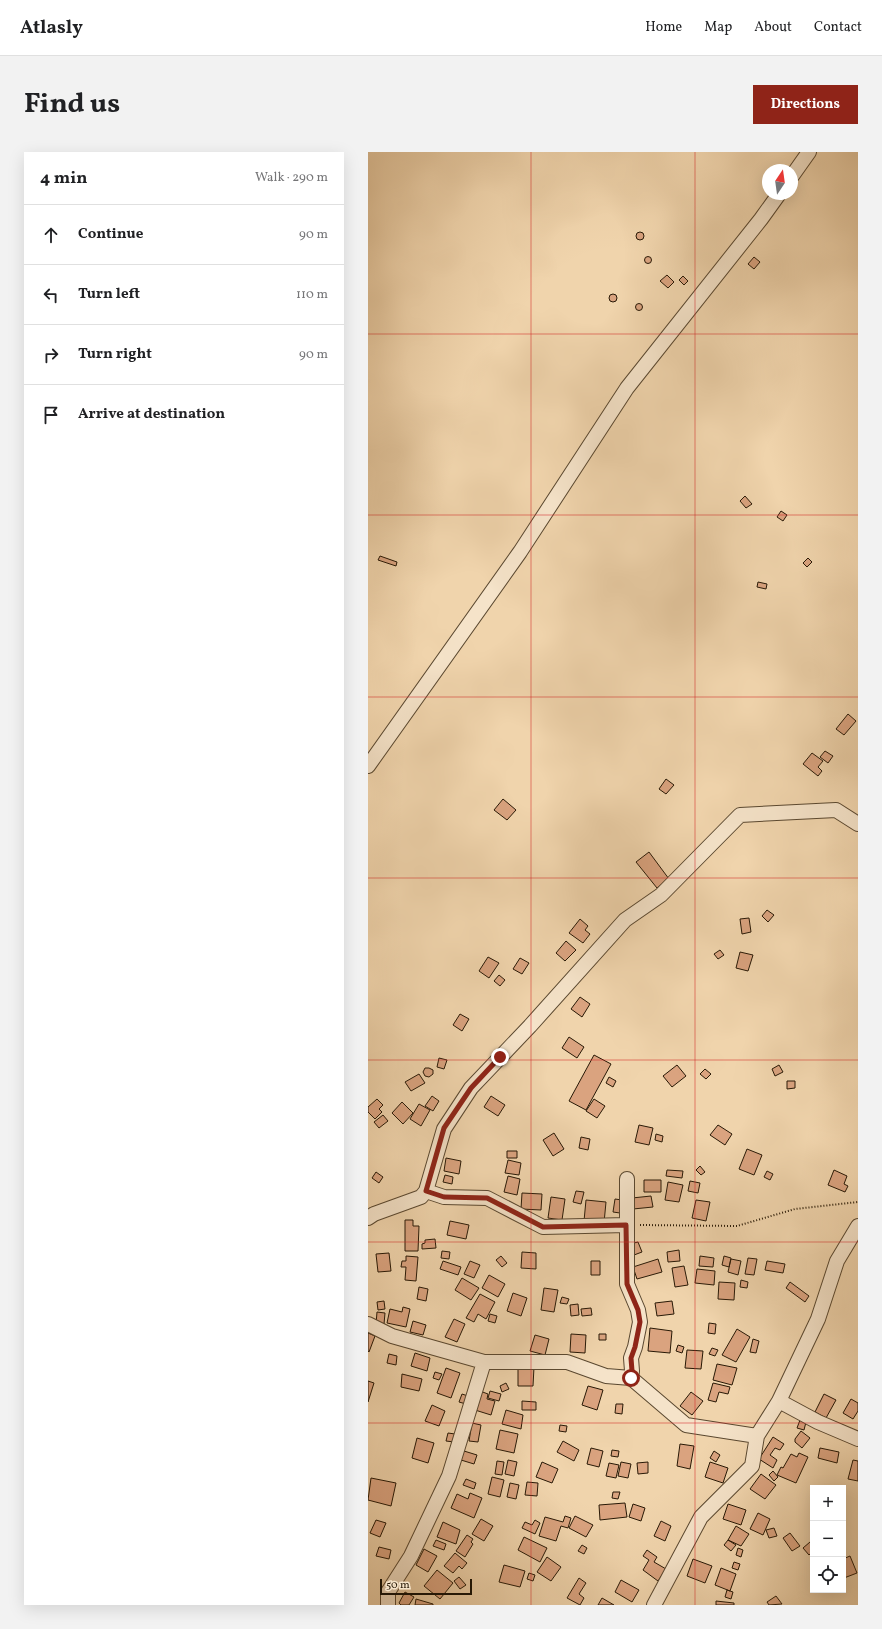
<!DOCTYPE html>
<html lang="en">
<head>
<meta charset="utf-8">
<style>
	:root { --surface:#fff; --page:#f2f2f2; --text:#202124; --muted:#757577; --line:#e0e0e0; --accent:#8f2418 }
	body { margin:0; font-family:Vollkorn,serif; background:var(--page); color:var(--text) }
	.controls { position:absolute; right:12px; bottom:12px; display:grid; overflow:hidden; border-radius:0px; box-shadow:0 4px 16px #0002 }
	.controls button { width:36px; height:36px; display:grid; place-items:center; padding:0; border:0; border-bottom:1px solid var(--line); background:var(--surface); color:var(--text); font:20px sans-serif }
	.compass { position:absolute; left:394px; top:12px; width:36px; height:36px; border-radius:50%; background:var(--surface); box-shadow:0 4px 16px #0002; rotate:13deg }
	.scale { position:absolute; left:12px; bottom:10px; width:92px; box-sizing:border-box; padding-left:4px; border:2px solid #281906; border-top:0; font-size:11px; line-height:14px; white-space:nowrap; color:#281906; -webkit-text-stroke:3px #f5e3c9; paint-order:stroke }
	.stop { position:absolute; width:12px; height:12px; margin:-9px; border:3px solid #8f2418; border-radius:50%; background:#fff }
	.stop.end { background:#8f2418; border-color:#fff; box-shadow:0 1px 4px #0008 }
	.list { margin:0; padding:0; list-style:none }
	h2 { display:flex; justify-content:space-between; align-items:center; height:52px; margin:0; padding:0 16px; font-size:17px }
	h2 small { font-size:13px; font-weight:400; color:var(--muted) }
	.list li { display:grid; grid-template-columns:26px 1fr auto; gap:12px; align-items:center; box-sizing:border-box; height:60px; padding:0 16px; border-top:1px solid var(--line) }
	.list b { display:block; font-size:15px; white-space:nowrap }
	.list em { font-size:13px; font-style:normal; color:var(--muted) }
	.icon { flex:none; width:22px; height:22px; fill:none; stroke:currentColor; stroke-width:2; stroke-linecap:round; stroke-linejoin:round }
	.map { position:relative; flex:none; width:490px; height:1453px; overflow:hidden; border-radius:0px }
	header { display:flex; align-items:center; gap:24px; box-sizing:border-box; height:56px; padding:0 20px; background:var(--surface); border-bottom:1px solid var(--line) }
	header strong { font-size:19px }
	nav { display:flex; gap:22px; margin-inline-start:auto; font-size:14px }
	.intro { display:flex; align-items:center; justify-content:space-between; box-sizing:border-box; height:96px; padding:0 24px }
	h1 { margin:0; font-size:28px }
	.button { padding:10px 18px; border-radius:0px; background:var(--accent); color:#fff; font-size:14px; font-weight:700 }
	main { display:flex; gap:24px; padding:0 24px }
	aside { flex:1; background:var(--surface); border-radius:0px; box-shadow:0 4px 16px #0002 }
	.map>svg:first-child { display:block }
</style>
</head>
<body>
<header>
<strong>Atlasly</strong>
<nav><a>Home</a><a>Map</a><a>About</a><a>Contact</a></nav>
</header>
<div class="intro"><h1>Find us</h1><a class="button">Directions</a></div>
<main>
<aside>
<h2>4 min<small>Walk · 290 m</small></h2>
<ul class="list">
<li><svg class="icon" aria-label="ahead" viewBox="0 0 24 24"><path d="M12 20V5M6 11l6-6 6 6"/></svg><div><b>Continue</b></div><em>90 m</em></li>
<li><svg class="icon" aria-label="left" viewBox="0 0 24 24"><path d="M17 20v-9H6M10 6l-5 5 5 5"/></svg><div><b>Turn left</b></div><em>110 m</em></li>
<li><svg class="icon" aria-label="right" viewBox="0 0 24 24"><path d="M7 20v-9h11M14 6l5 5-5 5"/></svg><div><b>Turn right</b></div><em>90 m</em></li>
<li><svg class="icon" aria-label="arrive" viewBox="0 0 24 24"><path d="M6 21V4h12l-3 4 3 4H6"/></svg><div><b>Arrive at destination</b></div></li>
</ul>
</aside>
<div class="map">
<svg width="490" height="1453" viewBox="0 0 490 1453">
	<rect width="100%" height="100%" fill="#f0d4ac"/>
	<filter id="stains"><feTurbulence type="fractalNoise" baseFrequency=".005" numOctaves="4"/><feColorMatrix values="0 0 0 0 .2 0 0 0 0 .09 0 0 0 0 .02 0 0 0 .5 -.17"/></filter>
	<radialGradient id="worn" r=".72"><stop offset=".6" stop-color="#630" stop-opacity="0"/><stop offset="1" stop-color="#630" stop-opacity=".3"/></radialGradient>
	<path fill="#daa37f" stroke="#281906" d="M268 84a4 4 0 1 1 8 0a4 4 0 1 1-8 0Z
		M276.5 108a3.5 3.5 0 1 1 7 0a3.5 3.5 0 1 1-7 0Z
		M386,105L392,110L386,117L380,112Z
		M299,123L306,130L300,136L292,129Z
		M315,124L320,129L316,133L311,128Z
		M241 146a4 4 0 1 1 8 0a4 4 0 1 1-8 0Z
		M267.5 155a3.5 3.5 0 1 1 7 0a3.5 3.5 0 1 1-7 0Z
		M377,344L384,352L378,356L372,349Z
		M413,359L419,363L415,369L409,365Z
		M12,404L29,410L28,414L10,408Z
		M440,406L444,410L439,415L435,411Z
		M390,430L399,432L398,437L389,435Z
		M480,562L488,569L476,583L468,577Z
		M457,599L465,604L460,611L452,605Z
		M444,601L455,609L450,615L454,619L450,624L435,612Z
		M298,627L306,633L298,642L291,637Z
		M135,647L148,658L139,668L126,658Z
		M281,700L301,727L289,736L268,710Z
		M399,758L406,763L400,770L394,764Z
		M381,766L383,780L374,782L372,767Z
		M212,767L220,774L217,778L222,782L215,791L201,781Z
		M198,789L208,798L197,809L188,801Z
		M352,798L356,803L350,807L346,802Z
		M372,800L385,803L380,819L368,816Z
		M120,805L131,811L121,826L111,819Z
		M152,806L161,811L154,822L145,817Z
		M131,823L137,828L132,834L126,829Z
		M212,845L222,852L214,865L203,857Z
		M92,862L101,867L94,879L85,873Z
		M201,885L216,895L209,906L194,896Z
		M226,903L243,912L218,958L201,949Z
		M71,906L79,908L76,917L69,915Z
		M309,913L318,924L304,935L295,924Z
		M411,913L415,920L407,924L404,917Z
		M57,916H61L65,918V922L61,925L57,924L55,920Z
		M337,917L343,922L338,927L332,922Z
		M51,922L57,931L43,939L37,930Z
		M241,925L248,929L245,935L238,931Z
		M419,929H427V936L419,937Z
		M64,944L71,949L65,959L57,954Z
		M123,944L137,953L130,964L116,955Z
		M9,947L15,953L11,957L14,960L7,967L0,960V955Z
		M226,947L237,954L229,966L218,959Z
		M34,950L45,961L35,972L24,961Z
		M51,952L62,958L53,974L42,967Z
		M15,963L20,969L11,976L6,970Z
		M271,973L285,976L281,993L267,990Z
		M350,973L364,982L357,993L342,983Z
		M186,981L196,997L185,1004L175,988Z
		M288,982L295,984L294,990L287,988Z
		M213,985L222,987L220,998L211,996Z
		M379,997L394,1003L386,1023L371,1017Z
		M139,999H149V1006H139Z
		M78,1006L93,1009L91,1022L76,1019Z
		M140,1008L153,1011L151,1023L137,1021Z
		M332,1014L337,1020L333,1023L328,1018Z
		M299,1018L315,1019L314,1026L298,1024Z
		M466,1018L479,1024L476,1032L480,1034L477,1040L460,1033Z
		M399,1019L405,1022L402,1028L396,1025Z
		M8,1020L15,1025L11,1031L4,1026Z
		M77,1023L85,1025L84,1032L75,1030Z
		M140,1024L152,1027L149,1043L136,1040Z
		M276,1028H293V1040H276Z
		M322,1029L332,1031L330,1041L320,1039Z
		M300,1030L315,1033L311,1050L297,1048Z
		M208,1039L216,1040L213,1052L205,1050Z
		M154,1041L174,1042L173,1058L153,1057Z
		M283,1044L285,1055L265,1057L264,1046Z
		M183,1045L197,1047L194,1068L180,1066Z
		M247,1047L254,1048L252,1061L245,1060Z
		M218,1048L238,1050L236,1071L216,1069Z
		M328,1048L342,1050L338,1069L324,1066Z
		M37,1068H45V1074H51L50,1099H37Z
		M82,1069L101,1073L98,1087L79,1083Z
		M67,1087L68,1096L54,1097V1092L57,1091V1088Z
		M270,1090L274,1100L266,1103L262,1092Z
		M311,1098L312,1109L300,1110L299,1100Z
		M74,1099L82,1100L81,1107L73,1106Z
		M154,1100L168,1101V1117L153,1116Z
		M21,1101L23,1119L10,1120L8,1102Z
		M38,1104L50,1105L48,1129L37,1128L38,1115H33L34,1109H38Z
		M133,1104L139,1111L134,1115L128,1108Z
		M332,1104L346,1106L345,1115L331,1114Z
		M356,1104L363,1106L361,1115L354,1113Z
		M380,1106L389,1107L386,1123L377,1122Z
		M290,1107L294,1120L269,1127L265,1115Z
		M363,1107L373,1109L370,1123L360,1120Z
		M75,1109L93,1115L90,1123L72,1117Z
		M102,1109L112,1113L106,1126L96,1122Z
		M223,1109H232V1123H223Z
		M399,1109L417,1112L415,1121L397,1118Z
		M316,1114L320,1133L307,1135L304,1116Z
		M329,1117L347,1119L346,1133L327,1131Z
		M121,1123L137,1132L130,1145L114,1136Z
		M94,1126L111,1136L103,1148L87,1138Z
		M373,1128L380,1130L379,1136L372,1135Z
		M351,1130L367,1131L366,1148L350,1147Z
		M422,1130L441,1144L437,1150L418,1136Z
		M51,1135L60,1137L58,1149L49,1147Z
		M176,1136L190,1138L186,1160L173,1158Z
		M145,1141L159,1146L153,1164L139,1159Z
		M112,1142L127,1150L118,1167L110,1162L106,1170L98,1166Z
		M194,1145L201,1147L199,1152L192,1151Z
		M16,1149L17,1157L10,1158L9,1150Z
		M304,1149L306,1162L289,1164L287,1151Z
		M210,1152L211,1163L203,1164L202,1153Z
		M35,1155L42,1157L38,1175L19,1171L22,1157L34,1160Z
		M223,1156L224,1163L214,1164L213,1157Z
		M9,1160L17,1161L16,1172H8Z
		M122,1162L129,1164L127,1171L120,1169Z
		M86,1167L97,1172L89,1190L77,1185Z
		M45,1169L58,1173L55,1183L42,1180Z
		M341,1171L348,1172L347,1182L340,1181Z
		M282,1176L304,1179L302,1201L280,1199Z
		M369,1177L382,1185L368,1210L354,1203Z
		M0,1181L7,1184L1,1200L0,1199Z
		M203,1182L218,1183L217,1201L202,1200Z
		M231,1182H238V1188H231Z
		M167,1183L181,1187L177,1203L162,1199Z
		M385,1187L391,1189L388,1201L382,1200Z
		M310,1193L316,1195L314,1201L308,1199Z
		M344,1196L350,1198L347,1204L341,1202Z
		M319,1198L335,1199L333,1217L317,1216Z
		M47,1201L62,1206L59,1219L43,1214Z
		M21,1202L29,1204L28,1213L19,1211Z
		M349,1212L369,1216L364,1233L345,1228Z
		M150,1215H166L165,1234H150Z
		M78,1216L92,1221L83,1246L69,1241Z
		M67,1220L74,1222L71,1228L65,1226Z
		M34,1222L54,1227L51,1239L33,1235Z
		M0,1229L6,1231L0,1250Z
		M138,1231L141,1237L134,1240L132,1234Z
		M345,1231L362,1235L360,1242L351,1240L348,1250L340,1248Z
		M220,1234L235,1238L229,1258L214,1253Z
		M112,1239L120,1242L119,1247L127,1249L123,1263L107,1258Z
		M122,1239L133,1242L131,1249L120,1246Z
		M323,1240L335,1249L324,1263L312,1254Z
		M94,1242L100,1244L98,1252L91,1250Z
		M456,1242L468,1248L458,1266L447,1260Z
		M483,1247L490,1251V1259L485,1267L475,1261Z
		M154,1249L168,1250V1258H154Z
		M248,1252H255L254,1262L247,1261Z
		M64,1253L77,1259L71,1274L57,1269Z
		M138,1258L155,1263L153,1277L134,1272Z
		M432,1268L438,1270L436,1278L429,1276Z
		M104,1271L113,1273L110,1290L101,1289Z
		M192,1273L199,1274L198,1280L191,1279Z
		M132,1278L150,1282L146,1301L128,1297Z
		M433,1279L442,1286L434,1296L427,1290V1287Z
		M80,1281L87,1282L86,1290L78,1289Z
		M405,1285L416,1292L412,1298L407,1296L402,1303L409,1308L405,1316L391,1307Z
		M49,1286L66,1291L60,1311L44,1306Z
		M195,1289L211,1298L206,1309L189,1300Z
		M312,1292L326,1294L322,1317L309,1314Z
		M223,1296L235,1299L231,1315L219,1312Z
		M452,1296L471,1300L469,1311L450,1306Z
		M244,1298L251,1299L250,1305L243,1304Z
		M96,1299L109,1303L106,1312L93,1308Z
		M346,1299L352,1303L348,1310L342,1306Z
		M431,1301L440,1305L428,1331L409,1323L413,1315L415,1316L423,1302L429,1305Z
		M140,1308L149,1310L146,1324L137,1322Z
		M485,1308L490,1309V1329L480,1327Z
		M129,1309L136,1310L134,1323L127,1322Z
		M174,1310L190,1317L184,1331L168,1325Z
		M253,1310L263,1312L260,1326L250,1324Z
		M280,1310V1321L270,1322L269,1311Z
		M342,1310L360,1316L355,1331L337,1325Z
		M241,1311L251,1313L248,1326L238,1324Z
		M405,1319L410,1325L406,1329L401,1323Z
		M393,1322L408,1333L397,1347L382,1337Z
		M124,1325L136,1328L132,1345L120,1342Z
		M3,1326L28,1331L23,1354L0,1348Z
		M98,1327L108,1331L106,1337L95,1333Z
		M159,1330L170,1331L169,1344L157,1343Z
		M142,1331L151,1333L148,1347L139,1345Z
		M245,1340H252L250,1347L244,1346Z
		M102,1341L114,1346L106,1366L83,1356L89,1342L100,1347Z
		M257,1351L259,1365L232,1368L231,1353Z
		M265,1352L277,1356L273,1369L261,1365Z
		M360,1352L378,1358L373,1373L355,1367Z
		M390,1361L402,1367L395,1383L382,1377Z
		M197,1364L203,1366L200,1376L193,1374L188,1389L171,1384L177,1365L195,1370Z
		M207,1364L225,1373L218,1385L201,1376Z
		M113,1367L125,1374L116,1389L104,1382Z
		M8,1368L18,1371L12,1385L2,1381Z
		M167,1368L172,1371L167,1382L154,1376L157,1370L164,1373Z
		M293,1369L303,1374L297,1389L286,1384Z
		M75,1370L92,1378L88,1392L69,1385Z
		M368,1374L381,1382L373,1394L360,1388Z
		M406,1376L409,1384L401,1386L398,1378Z
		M422,1381L432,1394L424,1399L415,1386Z
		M99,1383L105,1387L103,1390L105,1392L97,1405L88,1399Z
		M156,1385L179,1396L172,1410L150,1398Z
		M68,1388L78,1392L76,1398L65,1394Z
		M360,1388L368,1393L363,1399L356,1393Z
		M442,1390L445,1393V1399L441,1403L435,1396Z
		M214,1393L219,1396L216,1402L210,1399Z
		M11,1395L23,1398L21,1407L8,1404Z
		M370,1396L375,1398L373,1405L368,1403Z
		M56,1397L69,1404L60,1420L48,1413Z
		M279,1398L289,1405L286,1410L298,1417L290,1429L275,1418L281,1408L275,1404Z
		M87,1401L99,1411L94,1417L91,1414L85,1421L76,1414Z
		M482,1404L489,1421L476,1426L475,1407Z
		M179,1405L193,1415L183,1429L169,1420Z
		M325,1407L344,1414L337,1431L319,1424Z
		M366,1410L372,1412L370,1418L364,1416Z
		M136,1413L157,1419L152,1435L131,1430Z
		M353,1416L368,1422L362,1439L347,1433Z
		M69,1418L85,1431L72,1447L56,1434Z
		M161,1421L167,1423L165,1429L159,1427Z
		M91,1425L98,1433L92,1437L86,1429Z
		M211,1426L218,1431L211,1442L216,1446L212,1453L199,1446Z
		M253,1428L271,1438L264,1450L247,1440Z
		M359,1438L365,1440L363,1447L357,1445Z
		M37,1440L46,1445L41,1453H33L31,1451Z
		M408,1444L414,1452L401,1453L399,1450Z
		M234,1446L246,1453H230Z
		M48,1447L65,1452V1453H47Z
		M348,1449L366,1451V1453H348Z"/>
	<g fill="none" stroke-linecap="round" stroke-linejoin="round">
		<g stroke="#5a4830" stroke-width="16">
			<path id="minor" d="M424,24L441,0
				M0,614L152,400L259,236L393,67L411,42
				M58,1039L76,977L103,936L162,874L257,768L293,743L372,663L468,658L490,672
				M0,1066L6,1062L53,1045L58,1039L76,1045L119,1046L175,1075L258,1073
				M0,1172L24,1184L116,1210L81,1324L43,1404L20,1440V1453
				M116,1210H199L238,1224L263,1226L264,1219L263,1206L267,1195L272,1170L270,1158L259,1132V1027
				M263,1226L318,1273L389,1284L384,1314L333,1365L286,1453
				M411,1249L450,1167L469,1109L490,1074
				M389,1284L411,1249L450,1270L490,1287"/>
		</g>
		<path stroke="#281906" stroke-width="2" stroke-dasharray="1 2" stroke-linecap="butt" d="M272,1073L369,1074L427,1057L490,1050"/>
		<use href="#minor" stroke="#f5e3c9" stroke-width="14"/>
	</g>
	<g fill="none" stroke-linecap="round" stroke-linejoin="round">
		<path stroke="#8f2418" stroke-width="5" d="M132,905L103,936L76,976L58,1039L76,1045L119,1046L175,1075L258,1073L259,1132L270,1158L272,1170L267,1195L263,1206L264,1219L263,1226"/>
	</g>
	<path fill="none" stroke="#d62828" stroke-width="1" stroke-opacity="0.55" d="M163,0V1453M327,0V1453M0,182H490M0,363H490M0,545H490M0,726H490M0,908H490M0,1090H490M0,1271H490"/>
	<rect width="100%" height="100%" filter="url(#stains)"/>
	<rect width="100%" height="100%" fill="url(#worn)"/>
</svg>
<div class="controls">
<button>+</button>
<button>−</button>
<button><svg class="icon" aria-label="locate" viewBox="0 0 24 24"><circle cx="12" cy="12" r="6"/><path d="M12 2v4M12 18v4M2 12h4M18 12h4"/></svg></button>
</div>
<svg class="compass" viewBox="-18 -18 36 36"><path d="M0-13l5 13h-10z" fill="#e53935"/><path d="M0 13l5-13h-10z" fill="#757577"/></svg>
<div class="scale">50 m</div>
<div class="stop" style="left:263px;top:1226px"></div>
<div class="stop end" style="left:132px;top:905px"></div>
</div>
</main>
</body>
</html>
